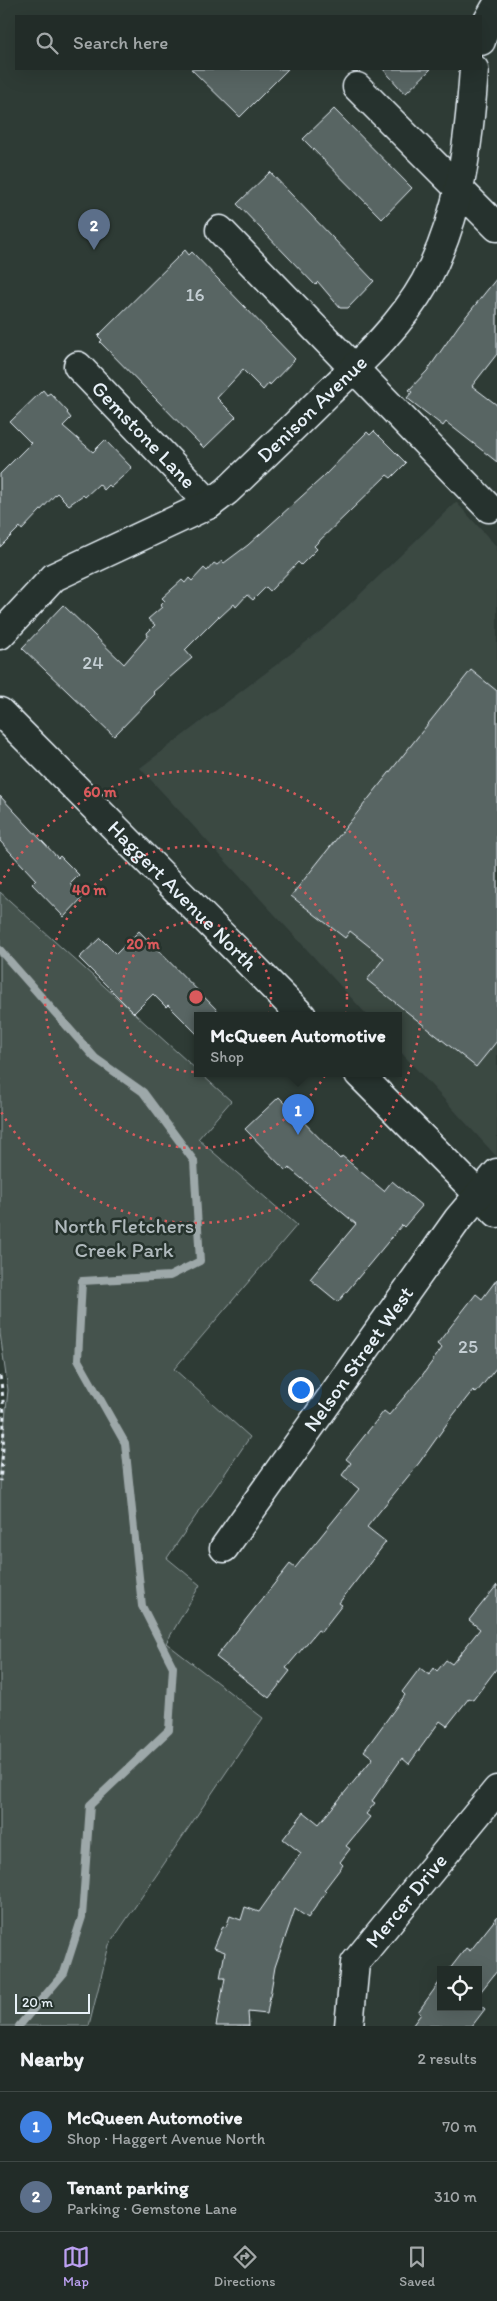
<!DOCTYPE html>
<html lang="en">
<head>
<meta charset="utf-8">
<style>
	:root { --surface:#222c28; --page:#2a3430; --text:#f1f3f6; --muted:#a2a7a8; --line:#3f4845; --accent:#bca0f2 }
	body { margin:0; font-family:Itim,sans-serif; background:var(--page); color:var(--text) }
	.controls { position:absolute; right:15px; bottom:15px; display:grid; overflow:hidden; border-radius:0px; box-shadow:0 5px 20px #0002 }
	.controls button { width:45px; height:45px; display:grid; place-items:center; padding:0; border:0; border-bottom:1px solid var(--line); background:var(--surface); color:var(--text); font:25px sans-serif }
	.scale { position:absolute; left:15px; bottom:12px; width:75px; box-sizing:border-box; padding-left:5px; border:2px solid #e8f1f8; border-top:0; font-size:14px; line-height:18px; white-space:nowrap; color:#e8f1f8; -webkit-text-stroke:4px #26332d; paint-order:stroke }
	.you { position:absolute; left:300px; top:1389px; width:18px; height:18px; margin:-12px; border:4px solid #fff; border-radius:50%; background:#1a73e8; box-shadow:0 0 0 8px #1a73e833 }
	.badge { display:grid; place-items:center; width:32px; height:32px; border-radius:50%; background:var(--accent); color:#fff; font-size:16px; font-weight:700 }
	.pin { position:absolute; translate:-50% -41px; filter:drop-shadow(0 1px 2px #0008) }
	.pin::after { content:''; position:absolute; top:26px; width:18px; height:15px; background:inherit; clip-path:polygon(0 0,100% 0,50% 100%) }
	.popup { position:absolute; left:194px; top:1012px; width:208px; height:65px; box-sizing:border-box; display:grid; place-content:center; border-radius:0px; background:var(--surface); filter:drop-shadow(0 1px 4px #0005); font-size:16px; white-space:nowrap; color:var(--muted) }
	.popup b { font-size:19px; color:var(--text) }
	.popup::after { content:''; position:absolute; left:50%; top:100%; margin-left:-10px; border:10px solid transparent; border-top-color:var(--surface) }
	.list { margin:0; padding:0; list-style:none }
	h2 { display:flex; justify-content:space-between; align-items:center; height:65px; margin:0; padding:0 20px; font-size:21px }
	h2 small { font-size:16px; font-weight:400; color:var(--muted) }
	.list li { display:grid; grid-template-columns:32px 1fr auto; gap:15px; align-items:center; box-sizing:border-box; height:70px; padding:0 20px; border-top:1px solid var(--line) }
	.list b { display:block; font-size:19px; white-space:nowrap }
	.list p { margin:0; font-size:16px; white-space:nowrap; color:var(--muted) }
	.list em { font-size:16px; font-style:normal; color:var(--muted) }
	.icon { flex:none; width:28px; height:28px; fill:none; stroke:currentColor; stroke-width:2; stroke-linecap:round; stroke-linejoin:round }
	.map { position:relative; flex:none; width:497px; height:2026px; overflow:hidden }
	.search { position:absolute; background:var(--surface); box-shadow:0 5px 20px #0002; left:15px; right:15px; top:15px; height:55px; display:flex; align-items:center; gap:12px; box-sizing:border-box; padding:0 18px; border-radius:0px; color:var(--muted); font-size:19px }
	.sheet { height:205px; background:var(--surface) }
	nav { display:flex; justify-content:space-around; align-items:center; box-sizing:border-box; height:70px; border-top:1px solid var(--line); background:var(--surface); font-size:14px; color:var(--muted) }
	nav a { display:grid; justify-items:center; gap:2px }
	nav .on { color:var(--accent) }
	.map>svg:first-child { display:block }
</style>
</head>
<body>
<div class="map">
<svg width="497" height="2026" viewBox="0 0 497 2026">
	<rect width="100%" height="100%" fill="#2e3b35"/>
	<filter id="ink" filterUnits="userSpaceOnUse"><feTurbulence type="fractalNoise" baseFrequency=".02" numOctaves="2"/><feDisplacementMap in="SourceGraphic" scale="10" xChannelSelector="R" yChannelSelector="G"/><feConvolveMatrix kernelMatrix="1 2 1 2 8 2 1 2 1" color-interpolation-filters="sRGB"/></filter>
	<g filter="url(#ink)">
		<path fill="#3b4843" d="M456,502L497,547V1157L398,1049V1016H368L140,768L326,627Z"/>
		<path fill="#45524e" stroke="#96a2a3" d="M0,892L198,1071V1074H201L231,1101L198,1139L297,1225L174,1369L250,1437L167,1558L200,1585L166,1643L263,1718L109,1945L89,2026H0V1469L8,1390L0,1333Z"/>
		<g fill="none" stroke-linecap="round" stroke-linejoin="round">
			<path stroke="#9da8a9" stroke-width="8" d="M0,950L95,1058L143,1092L194,1161L200,1261L170,1276L82,1281L78,1360L125,1443L142,1606L173,1667L169,1730L90,1805L82,1917L64,1973L19,2026"/>
		</g>
		<path fill="#596563" stroke="#e8f1f8" d="M191,69H288L240,117Z
			M383,69H431L405,94Z
			M334,109L412,188L382,219L303,139Z
			M270,172L374,281L348,308H340L318,282L315,285L237,204Z
			M185,250L189,255L192,252L295,359L270,385L269,383L263,390L243,370L217,398L236,417L204,448L100,342L102,340L98,336Z
			M497,278V354L472,386L497,405V462L446,422L443,426L407,398L412,392L409,390L427,371L459,325Z
			M43,390L47,395L50,393L68,412L67,413L71,418L63,426L93,452L105,440L132,468L111,487L109,485L104,490L99,484L85,497L83,495L69,505L57,493L22,530L20,527L0,547V474L31,443L10,422Z
			M374,431L406,463L391,478L387,475L314,546L317,549L301,565L298,562L270,591L266,587L253,600L247,595L236,607L234,604L220,617L219,616L185,650L192,658L153,692L155,694L114,736L22,648L63,605L124,664L148,636L147,633L155,625L148,619L162,607L160,606L165,601L162,598L182,580L185,583L189,578L192,581L204,568L207,571L214,563L217,565L222,561L224,563L248,545L323,477L367,432L370,435Z
			M471,670L497,691V1041L476,1067L367,980L384,958L350,931L345,938L291,896Z
			M0,796L58,858L60,856L79,875L70,884L83,897L64,917L32,884L36,880L0,841Z
			M139,931L223,1016H198V1035L168,1005L166,1007L153,994L134,1013L79,958L100,938L116,954Z
			M279,1097L340,1159L342,1156L384,1191L392,1181L422,1206L404,1227L402,1225L338,1302L310,1279L356,1224L289,1168L286,1171L245,1129Z
			M497,1279V1367L476,1393L473,1390L451,1418L419,1463L367,1527L386,1542L339,1603L342,1605L321,1632L318,1630L286,1668L290,1671L269,1698L216,1657L290,1564L295,1568L359,1489L342,1475L351,1463L346,1459L384,1411L389,1415L421,1377L442,1348L437,1344L476,1294L482,1299Z
			M497,1585V1668L473,1700L469,1698L447,1726L440,1721L409,1764L402,1758L372,1801L375,1803L366,1814L370,1817L346,1846L350,1849L340,1862L343,1865L324,1890L326,1892L308,1918L295,1909L275,1967L267,2014L248,2012L249,2026H216L225,1978H220L225,1952L214,1948L223,1926L226,1927L230,1916L241,1920L245,1907L259,1912L301,1853L283,1839L304,1812L319,1824L373,1758L364,1751L405,1695L402,1692L420,1668L429,1675L434,1668L437,1671L446,1660L452,1664L480,1629L469,1620Z
			M497,1917V1971L478,1995V1970H449L466,1948L470,1951Z
			M441,1980V2007H478V2003L485,2009L472,2026H412L421,2014L418,2012Z"/>
		<g fill="none" stroke-linecap="round" stroke-linejoin="round">
			<g stroke="#e8f1f8" stroke-width="31">
				<g id="minor">
					<path d="M481,41L486,24L497,5"/>
					<path d="M357,87L497,227"/>
					<path d="M220,230L489,508"/>
					<path id="s1" d="M78,366L210,504"/>
					<path id="s2" d="M0,635L54,577L210,504L227,491C261,458 295,426 328,393C364,359 401,325 425,282C461,215 469,142 474,69"/>
					<path id="s3" d="M0,712L302,1016"/>
					<path d="M359,1074L497,1213"/>
					<path id="s4" d="M224,1548L458,1219L497,1173"/>
					<path id="s5" d="M349,2026L355,1963L497,1790"/>
				</g>
			</g>
			<path stroke="#e8f1f8" stroke-width="3" stroke-dasharray="4 4" stroke-linecap="butt" d="M0,1376C6,1411 4,1445 0,1481"/>
			<use href="#minor" stroke="#26332d" stroke-width="28"/>
		</g>
	</g>
	<g fill="none" stroke="#da5a5c" stroke-width="2.5" stroke-dasharray="2.5 5">
		<circle cx="196" cy="997" r="75"/>
		<circle cx="196" cy="997" r="151"/>
		<path d="M0 884A226 226 0 1 1 0 1110"/>
	</g>
	<g text-anchor="middle" stroke-width="5" stroke-linejoin="round" paint-order="stroke">
		<g font-size="19" fill="#c4ced3">
			<text x="195" y="301">16</text>
			<text x="93" y="669">24</text>
			<text x="468" y="1353">25</text>
		</g>
		<g font-size="21" fill="#e8f1f8" stroke="#26332d">
			<text dy="7" stroke="none"><textPath href="#s2" startOffset="391">Denison Avenue</textPath></text>
			<text dy="7" stroke="none"><textPath href="#s1" startOffset="95">Gemstone Lane</textPath></text>
			<text dy="7" stroke="none"><textPath href="#s3" startOffset="259">Haggert Avenue North</textPath></text>
			<text dy="7" stroke="none"><textPath href="#s4" startOffset="232">Nelson Street West</textPath></text>
			<text dy="7" stroke="none"><textPath href="#s5" startOffset="144">Mercer Drive</textPath></text>
		</g>
		<g font-size="21" fill="#afb9bc" stroke="#26332d">
			<text x="124" y="1233">North Fletchers<tspan x="124" dy="24">Creek Park</tspan></text>
		</g>
	</g>
	<circle cx="196" cy="997" r="8" fill="#da5a5c" stroke="#26332d" stroke-width="2.5"/>
	<g font-size="15" text-anchor="middle" font-weight="bold" fill="#da5a5c" stroke="#26332d" stroke-width="5" stroke-linejoin="round" paint-order="stroke">
		<text x="100" y="797">60 m</text>
		<text x="89" y="895">40 m</text>
		<text x="143" y="949">20 m</text>
	</g>
</svg>
<div class="controls">
<button><svg class="icon" aria-label="locate" viewBox="0 0 24 24"><circle cx="12" cy="12" r="6"/><path d="M12 2v4M12 18v4M2 12h4M18 12h4"/></svg></button>
</div>
<div class="scale">20 m</div>
<div class="you"></div>
<div class="pin badge" style="left:298px;top:1135px;background:#3f7fe0">1</div>
<div class="popup"><b>McQueen Automotive</b>Shop</div>
<div class="pin badge" style="left:94px;top:250px;background:#5c6f8a">2</div>
<div class="search"><svg class="icon" aria-label="search" viewBox="0 0 24 24"><circle cx="10" cy="10" r="6"/><path d="M15 15l6 6"/></svg>Search here</div>
</div>
<section class="sheet">
<h2>Nearby<small>2 results</small></h2>
<ul class="list">
<li><span class="badge" style="background:#3f7fe0">1</span><div><b>McQueen Automotive</b><p>Shop · Haggert Avenue North</p></div><em>70 m</em></li>
<li><span class="badge" style="background:#5c6f8a">2</span><div><b>Tenant parking</b><p>Parking · Gemstone Lane</p></div><em>310 m</em></li>
</ul>
</section>
<nav>
<a class="on"><svg class="icon" aria-label="map" viewBox="0 0 24 24"><path d="M3 6l6-2 6 2 6-2v14l-6 2-6-2-6 2zM9 4v14M15 6v14"/></svg>Map</a>
<a><svg class="icon" aria-label="directions" viewBox="0 0 24 24"><path d="M12 3l9 9-9 9-9-9zM9 14v-3h6M13 9l2 2-2 2"/></svg>Directions</a>
<a><svg class="icon" aria-label="saved" viewBox="0 0 24 24"><path d="M7 4h10v16l-5-4-5 4z"/></svg>Saved</a>
</nav>
</body>
</html>
